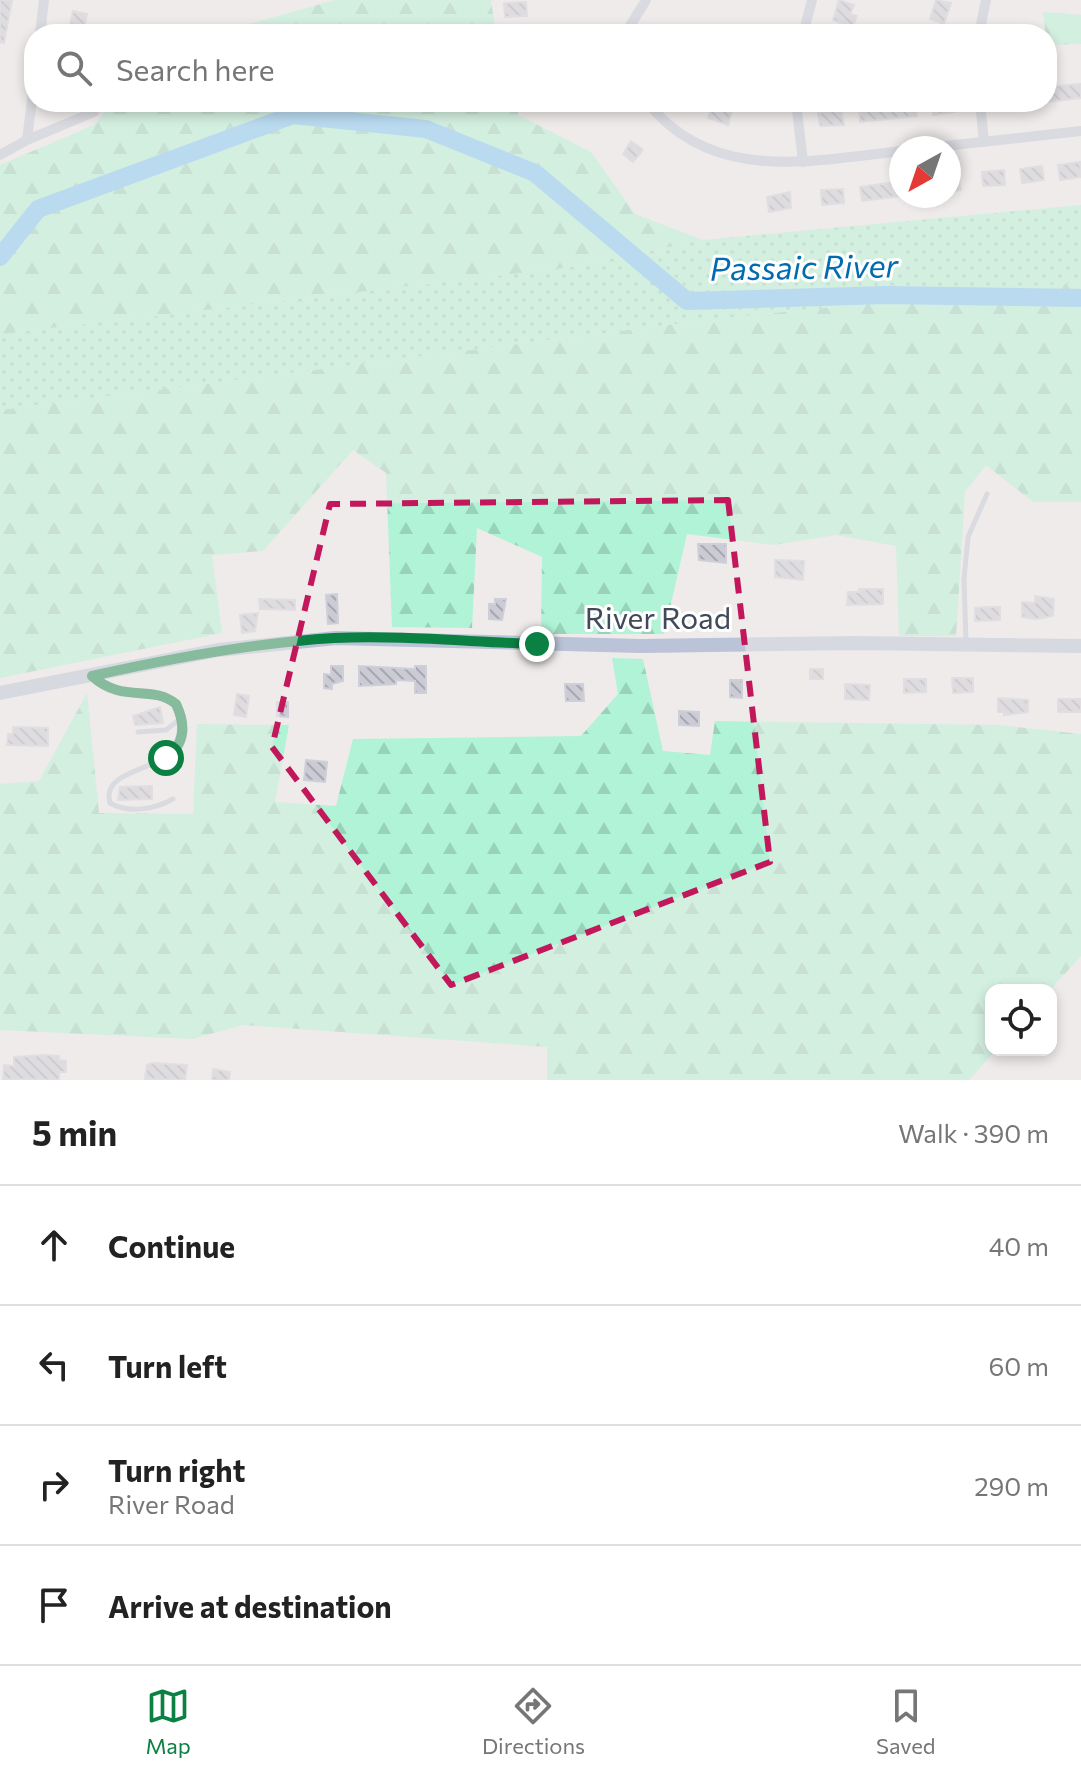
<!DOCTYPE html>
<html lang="en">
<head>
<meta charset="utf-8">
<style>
	:root { --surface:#fff; --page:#f2f2f2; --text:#222; --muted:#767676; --line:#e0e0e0; --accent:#0b8043 }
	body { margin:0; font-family:Commissioner,sans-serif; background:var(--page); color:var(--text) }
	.controls { position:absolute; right:24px; bottom:24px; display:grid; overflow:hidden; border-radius:16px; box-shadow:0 4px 12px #0003 }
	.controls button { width:72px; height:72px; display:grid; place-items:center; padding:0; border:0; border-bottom:2px solid var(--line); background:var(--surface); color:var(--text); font:40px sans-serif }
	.compass { position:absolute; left:889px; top:136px; width:72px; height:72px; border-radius:50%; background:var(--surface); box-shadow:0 4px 12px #0003; rotate:220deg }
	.stop { position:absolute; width:24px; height:24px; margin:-18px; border:6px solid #0b8043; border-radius:50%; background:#fff }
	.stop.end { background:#0b8043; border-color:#fff; box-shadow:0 2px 8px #0008 }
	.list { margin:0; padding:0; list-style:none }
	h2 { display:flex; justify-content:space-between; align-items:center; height:104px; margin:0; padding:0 32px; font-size:34px }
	h2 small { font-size:26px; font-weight:400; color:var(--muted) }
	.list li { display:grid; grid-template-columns:52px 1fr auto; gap:24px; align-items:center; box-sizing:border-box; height:120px; padding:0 32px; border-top:2px solid var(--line) }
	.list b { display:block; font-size:30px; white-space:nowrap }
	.list p { margin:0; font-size:26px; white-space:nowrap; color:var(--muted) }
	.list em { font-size:26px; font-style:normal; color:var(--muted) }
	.icon { flex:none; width:44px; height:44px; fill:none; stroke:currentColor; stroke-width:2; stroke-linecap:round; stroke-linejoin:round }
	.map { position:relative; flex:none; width:1081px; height:1080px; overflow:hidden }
	.search { position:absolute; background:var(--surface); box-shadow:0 4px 12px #0003; left:24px; right:24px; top:24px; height:88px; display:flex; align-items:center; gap:20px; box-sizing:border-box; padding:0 28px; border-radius:32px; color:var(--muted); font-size:30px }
	.sheet { height:584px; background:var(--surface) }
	nav { display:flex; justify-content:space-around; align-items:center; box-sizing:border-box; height:112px; border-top:2px solid var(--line); background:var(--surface); font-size:22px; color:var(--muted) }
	nav a { display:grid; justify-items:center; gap:4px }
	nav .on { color:var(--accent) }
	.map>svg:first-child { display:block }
</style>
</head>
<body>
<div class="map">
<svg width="1081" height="1080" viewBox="0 0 1081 1080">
	<defs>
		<pattern id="grass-dots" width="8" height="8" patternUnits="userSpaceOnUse" patternTransform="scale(2)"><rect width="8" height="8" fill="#b1f3d6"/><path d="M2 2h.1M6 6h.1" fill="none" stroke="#99d2ba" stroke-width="1.8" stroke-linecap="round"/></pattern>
		<pattern id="forest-firs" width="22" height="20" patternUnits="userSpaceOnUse" patternTransform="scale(2)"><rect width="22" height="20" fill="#b1f3d6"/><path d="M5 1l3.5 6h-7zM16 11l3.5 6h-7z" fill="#99d2ba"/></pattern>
		<pattern id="building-back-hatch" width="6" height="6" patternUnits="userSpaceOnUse" patternTransform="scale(2)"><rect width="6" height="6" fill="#cacbd4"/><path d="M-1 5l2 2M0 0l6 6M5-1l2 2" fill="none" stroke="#a6a7af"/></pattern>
	</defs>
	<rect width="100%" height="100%" fill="#eeebea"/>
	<path fill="url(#grass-dots)" d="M1081,205V282L715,319L0,410V334L572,267L703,240Z"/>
	<path fill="url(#forest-firs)" d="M335,0H491L496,34H214Z
		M1043,12L1081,15V44L1047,45Z
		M105,102H519L518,115L591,152L635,214L703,240L572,267L0,334V165L94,125L107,109Z
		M1081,282V502H1033L986,465L965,492L956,636H899L896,546L836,535L774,545L687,534L664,634H541L542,557L477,528L472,628L392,627L386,473L353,450L263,551L212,555L222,633L0,678V410L715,319Z
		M612,658L643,659L663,751L710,755L715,721L998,725L1081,734V956L1050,990H991V1050H996L969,1080H547V1047L243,1025L192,1039L0,1030V784L39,781L87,693L99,813L193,814L197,724L289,725L275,802L336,806L353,739L581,736L618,694Z"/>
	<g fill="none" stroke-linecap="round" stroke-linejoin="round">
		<path stroke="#79c6f6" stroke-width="18" d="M0,257L38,209L293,115L426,129L535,173L687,301L886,295L1081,298"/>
	</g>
	<path fill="url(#building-back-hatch)" stroke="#cecfd8" stroke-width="2" d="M0,0H12L4,43L0,42Z
		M839,0L854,5L850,14L857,16L852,28L833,20Z
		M936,0L951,3L944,24L930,19Z
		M526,2L527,16L505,17L504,3Z
		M73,11L87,14L83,34H68Z
		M1081,84V98L1047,102V87Z
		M914,102L917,116L860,122L859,107Z
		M931,102H953L954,112L933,115Z
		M724,103L733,106L728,125L708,118L713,105L722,108Z
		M841,110L844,125L820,126L818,113Z
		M631,141L643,150L633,162L623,154Z
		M1080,162L1081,177L1060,180L1058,165Z
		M1042,166L1044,180L1022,183L1020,169Z
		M1004,170L1005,185L983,186L982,172Z
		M958,176L961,190L949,192V177Z
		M901,181V196L862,201L860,187Z
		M843,189L844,203L822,205L821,190Z
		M790,192L791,208L769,212L767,197Z
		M698,544H726V563L699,560Z
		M775,560L804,561L803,580L775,577Z
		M859,589H883V604L847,605L848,592H859Z
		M337,594L338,623L328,624L326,595Z
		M1035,596L1054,599L1053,616L1037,619L1022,617V602L1035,603Z
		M259,599L295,600V610L260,609Z
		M495,599H506L502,620L489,619V604H495Z
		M988,607H1000V620L975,621V608Z
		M258,613L255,631L242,633L240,615Z
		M331,666H343V681L332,684V689L324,688V674L331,675Z
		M359,666L415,669V666H426V693H415V681L396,680V684L359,686Z
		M810,669H823V679H810Z
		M952,678H973V692L953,693Z
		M904,679H926V692L904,693Z
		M730,680H742V698L730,697Z
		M565,684H583L584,701H566Z
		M845,684L870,685L869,700L845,699Z
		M237,694L249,696L246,717L234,715Z
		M998,698L1028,700V712L1004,715V712H998Z
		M1058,699H1081V712H1058Z
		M277,702H288V717L277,716Z
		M160,707L163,723L135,725L133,716Z
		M679,711L699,712V726L679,725Z
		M13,727L48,728V746L7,745L8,734H13Z
		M306,760L327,762L325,782L304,780Z
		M152,786V799L118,800L120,787Z
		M46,1055L59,1056V1060L66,1061V1072H59V1080L3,1079L4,1065L14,1066V1057Z
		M152,1063L187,1065L185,1080L145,1079L147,1065Z
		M213,1069L230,1072L229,1080H212Z"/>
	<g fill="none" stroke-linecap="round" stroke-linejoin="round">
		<path stroke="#bfc7d5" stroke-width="5" d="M966,643L964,579L968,537L987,494
			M93,677C123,704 153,685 176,704C211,779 97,757 110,803C129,814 155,809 173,799
			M138,732L166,730L180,719"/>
		<path stroke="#bfc7d5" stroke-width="10" d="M40,34L44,0
			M625,34L646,0
			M803,34L812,0
			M979,34L986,0
			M647,102C712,184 810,161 901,151
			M796,102L803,162
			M980,102L984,142
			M27,140L34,84
			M927,148L1081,131
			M0,155L27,140L94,112"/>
		<path stroke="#bac3d7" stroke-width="14" d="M0,693L218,650L336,638L640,646L856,643L1081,646"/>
	</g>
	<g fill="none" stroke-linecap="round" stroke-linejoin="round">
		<path stroke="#0b8043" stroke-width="10" d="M166,758C185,744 186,725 176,704C152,684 123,704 92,676C172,658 252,643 334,638C402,635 470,642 537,644"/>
	</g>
	<path d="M0 0H1081V1080H0ZM728,500L770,862L451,985L272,747L330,504Z" fill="#eeebea" fill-opacity=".55" fill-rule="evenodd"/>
	<path fill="none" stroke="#c2185b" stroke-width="6" stroke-dasharray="16 10" stroke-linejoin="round" d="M728,500L770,862L451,985L272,747L330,504Z"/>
	<g text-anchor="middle" stroke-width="6" stroke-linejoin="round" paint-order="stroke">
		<g font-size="30" fill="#414a5a" stroke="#fff">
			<text x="658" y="629">River Road</text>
		</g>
		<g font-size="32" font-style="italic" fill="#006caf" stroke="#fff">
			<text transform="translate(804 268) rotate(-1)" y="11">Passaic River</text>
		</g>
	</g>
</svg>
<div class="controls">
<button><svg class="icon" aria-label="locate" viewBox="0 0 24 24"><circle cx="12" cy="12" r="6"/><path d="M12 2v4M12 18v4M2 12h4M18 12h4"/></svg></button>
</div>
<svg class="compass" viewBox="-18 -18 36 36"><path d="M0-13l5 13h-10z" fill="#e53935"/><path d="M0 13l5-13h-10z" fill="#767676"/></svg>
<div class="stop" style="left:166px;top:758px"></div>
<div class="stop end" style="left:537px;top:644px"></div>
<div class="search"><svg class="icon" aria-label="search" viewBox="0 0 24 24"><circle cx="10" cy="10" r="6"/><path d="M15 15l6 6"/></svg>Search here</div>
</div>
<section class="sheet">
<h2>5 min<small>Walk · 390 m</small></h2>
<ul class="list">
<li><svg class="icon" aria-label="ahead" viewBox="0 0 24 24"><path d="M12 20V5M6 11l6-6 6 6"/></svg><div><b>Continue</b></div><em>40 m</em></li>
<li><svg class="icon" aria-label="left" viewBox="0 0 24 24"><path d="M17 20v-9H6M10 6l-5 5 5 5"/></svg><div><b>Turn left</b></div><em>60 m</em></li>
<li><svg class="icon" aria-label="right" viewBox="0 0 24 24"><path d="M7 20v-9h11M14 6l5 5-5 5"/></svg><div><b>Turn right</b><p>River Road</p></div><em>290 m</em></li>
<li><svg class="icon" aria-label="arrive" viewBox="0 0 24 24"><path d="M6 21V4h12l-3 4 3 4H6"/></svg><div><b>Arrive at destination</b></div></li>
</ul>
</section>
<nav>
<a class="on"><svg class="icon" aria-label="map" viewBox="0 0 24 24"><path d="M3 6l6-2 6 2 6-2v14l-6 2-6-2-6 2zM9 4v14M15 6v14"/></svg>Map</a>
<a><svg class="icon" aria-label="directions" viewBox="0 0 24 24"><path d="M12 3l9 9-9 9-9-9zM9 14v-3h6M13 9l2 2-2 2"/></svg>Directions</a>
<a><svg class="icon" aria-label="saved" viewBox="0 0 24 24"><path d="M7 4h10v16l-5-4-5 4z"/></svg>Saved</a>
</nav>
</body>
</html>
